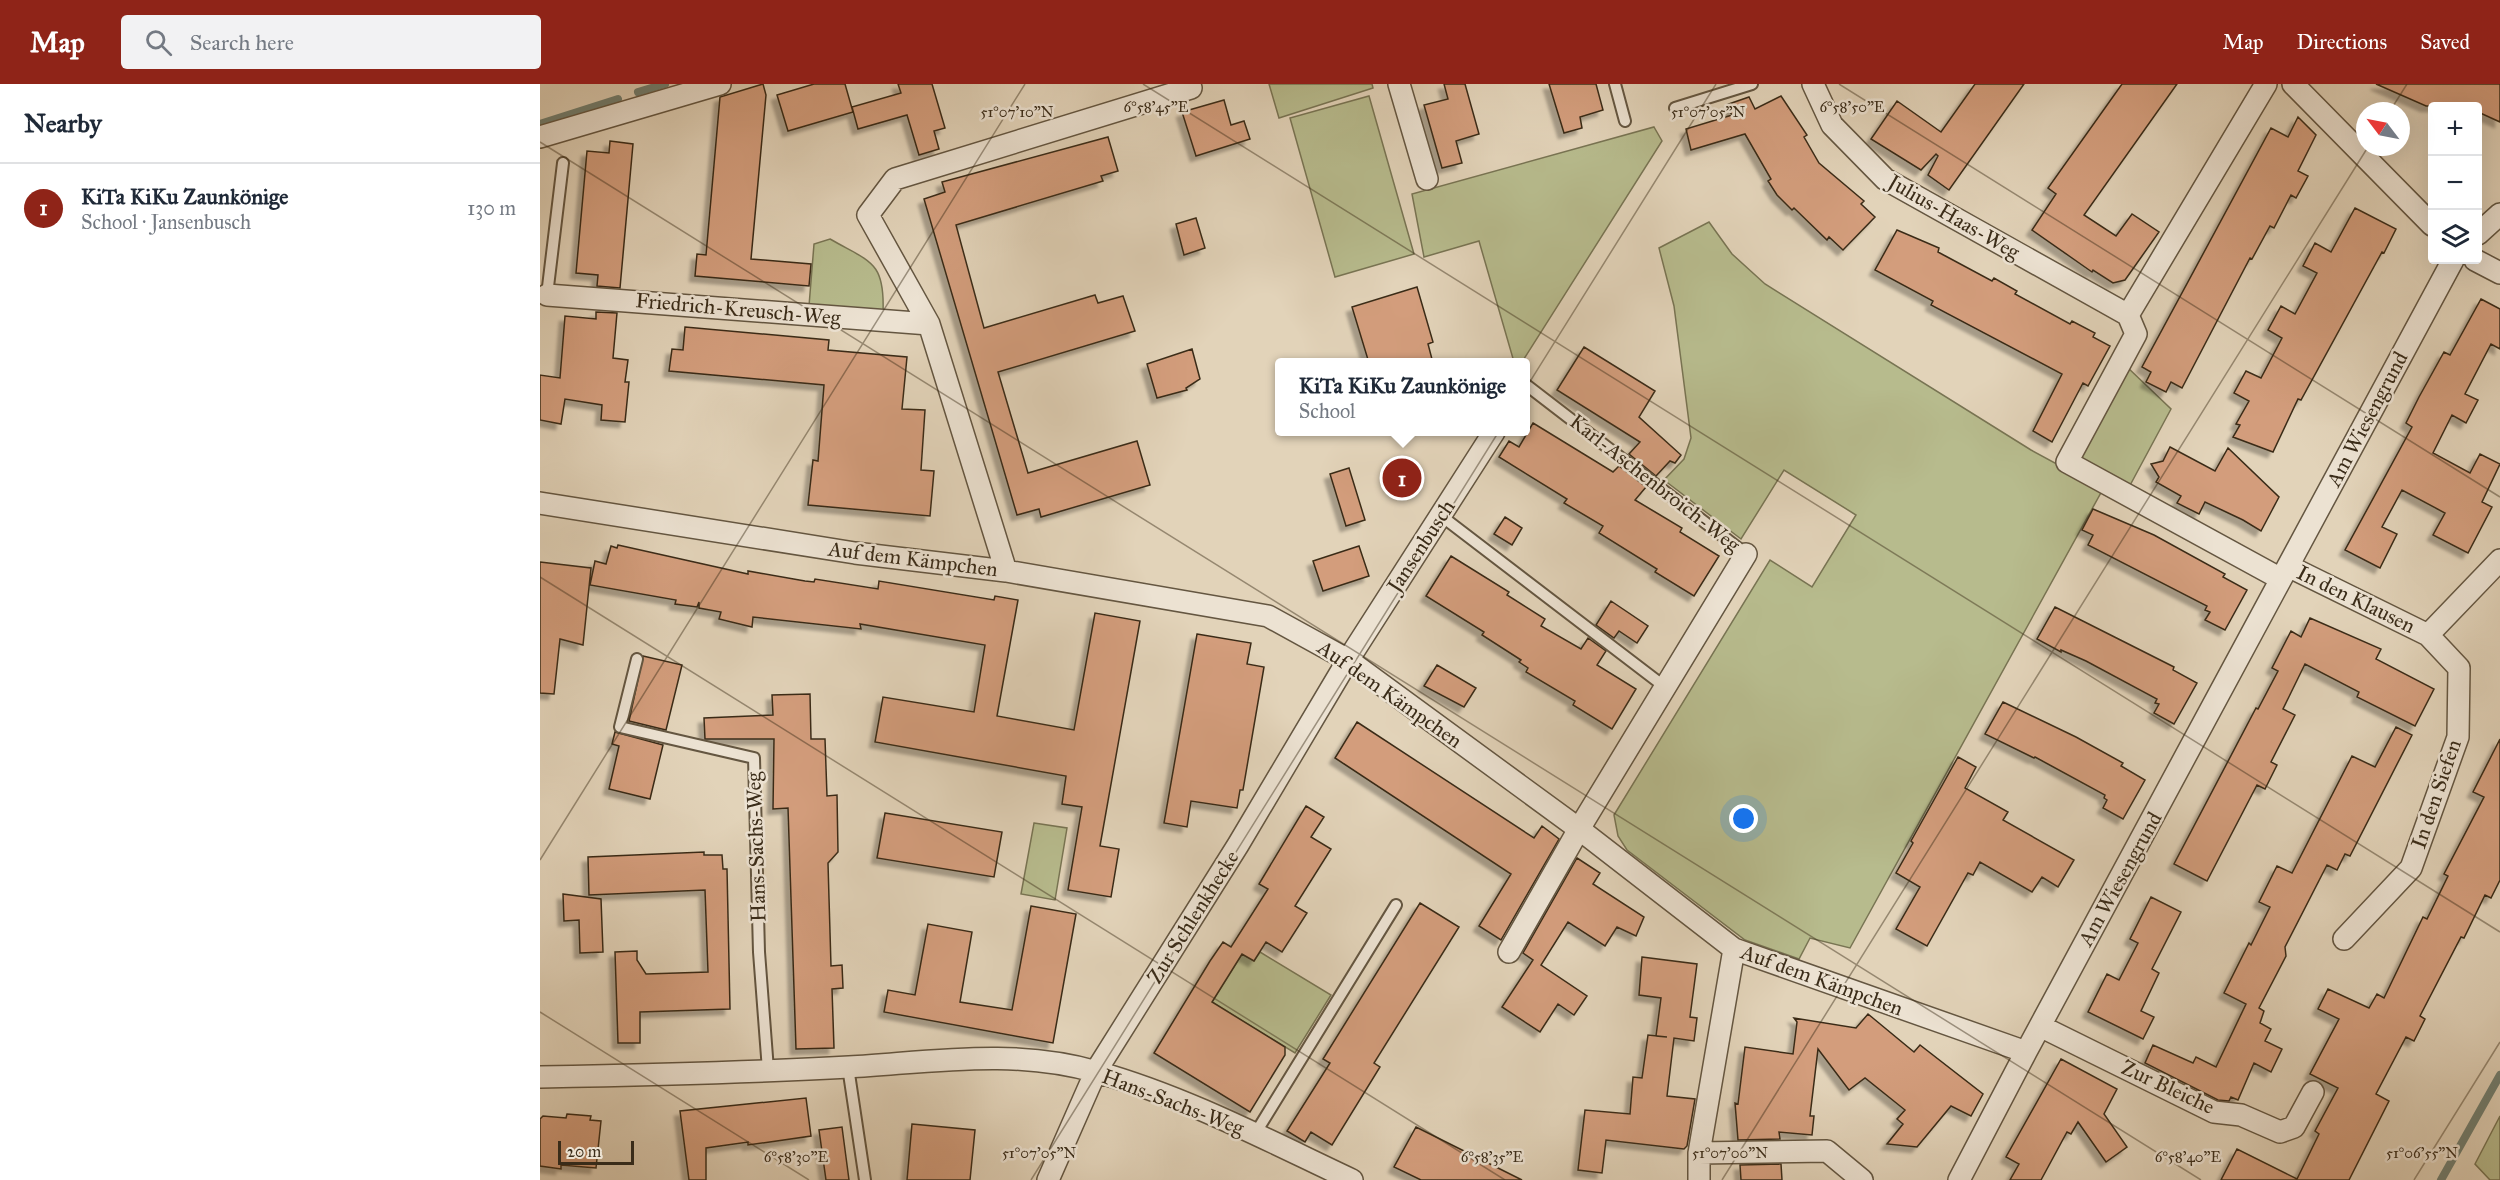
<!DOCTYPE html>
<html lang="en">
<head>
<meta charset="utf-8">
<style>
	:root { --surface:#fff; --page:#f2f2f3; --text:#1f2937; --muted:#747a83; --line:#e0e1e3; --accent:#8f2418 }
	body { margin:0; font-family:"IM FELL Great Primer",serif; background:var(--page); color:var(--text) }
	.controls { position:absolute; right:18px; top:18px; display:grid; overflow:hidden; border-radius:6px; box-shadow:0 6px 24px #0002 }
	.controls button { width:54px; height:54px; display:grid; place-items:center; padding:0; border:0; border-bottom:2px solid var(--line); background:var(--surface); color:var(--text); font:30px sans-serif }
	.compass { position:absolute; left:1816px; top:18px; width:54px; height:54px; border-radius:50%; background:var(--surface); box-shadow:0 6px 24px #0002; rotate:302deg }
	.scale { position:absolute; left:18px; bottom:15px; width:76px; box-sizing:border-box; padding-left:6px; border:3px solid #3a2c19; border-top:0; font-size:16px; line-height:21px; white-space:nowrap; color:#3a2c19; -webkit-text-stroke:4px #ece2d2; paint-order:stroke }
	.you { position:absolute; left:1204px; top:735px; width:21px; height:21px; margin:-15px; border:4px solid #fff; border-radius:50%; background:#1a73e8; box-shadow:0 0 0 9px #1a73e833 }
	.badge { display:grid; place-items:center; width:39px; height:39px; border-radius:50%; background:var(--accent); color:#fff; font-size:20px; font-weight:700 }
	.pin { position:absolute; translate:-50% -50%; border:3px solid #fff; box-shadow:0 2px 6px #0006 }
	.popup { position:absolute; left:735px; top:274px; width:255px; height:78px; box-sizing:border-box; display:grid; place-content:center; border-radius:6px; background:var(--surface); filter:drop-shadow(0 2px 4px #0005); font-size:20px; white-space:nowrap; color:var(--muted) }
	.popup b { font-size:22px; color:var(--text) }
	.popup::after { content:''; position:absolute; left:50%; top:100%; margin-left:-12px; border:12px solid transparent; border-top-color:var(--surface) }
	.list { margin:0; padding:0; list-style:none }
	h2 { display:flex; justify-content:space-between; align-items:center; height:78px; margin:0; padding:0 24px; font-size:26px }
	h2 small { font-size:20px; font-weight:400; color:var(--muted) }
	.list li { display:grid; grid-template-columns:39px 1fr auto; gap:18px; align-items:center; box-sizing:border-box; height:90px; padding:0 24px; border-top:2px solid var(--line) }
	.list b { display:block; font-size:22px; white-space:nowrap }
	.list p { margin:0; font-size:20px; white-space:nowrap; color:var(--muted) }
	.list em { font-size:20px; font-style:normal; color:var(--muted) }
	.icon { flex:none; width:33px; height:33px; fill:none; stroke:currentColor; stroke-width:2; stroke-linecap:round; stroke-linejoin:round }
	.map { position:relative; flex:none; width:1960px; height:1096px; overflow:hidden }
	header { display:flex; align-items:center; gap:36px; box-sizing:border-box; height:84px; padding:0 30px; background:var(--accent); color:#fff }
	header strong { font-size:28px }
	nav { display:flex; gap:33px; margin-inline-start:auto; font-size:21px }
	.search { width:420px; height:54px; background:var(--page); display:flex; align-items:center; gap:15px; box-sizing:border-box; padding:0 21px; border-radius:6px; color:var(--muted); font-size:22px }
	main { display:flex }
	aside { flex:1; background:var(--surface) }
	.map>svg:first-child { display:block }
</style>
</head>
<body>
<header>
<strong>Map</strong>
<div class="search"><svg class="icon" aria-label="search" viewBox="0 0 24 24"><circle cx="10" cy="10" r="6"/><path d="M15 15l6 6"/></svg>Search here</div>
<nav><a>Map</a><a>Directions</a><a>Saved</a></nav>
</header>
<main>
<aside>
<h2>Nearby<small></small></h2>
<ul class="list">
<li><span class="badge">1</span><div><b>KiTa KiKu Zaunkönige</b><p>School · Jansenbusch</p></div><em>130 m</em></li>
</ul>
</aside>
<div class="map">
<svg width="1960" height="1096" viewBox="0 0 1960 1096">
	<defs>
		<filter id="shadow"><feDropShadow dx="-5.5" dy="5.5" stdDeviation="1.5" flood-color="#0004"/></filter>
	</defs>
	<rect width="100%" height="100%" fill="#e2d3b9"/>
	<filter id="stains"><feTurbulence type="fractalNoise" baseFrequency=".00333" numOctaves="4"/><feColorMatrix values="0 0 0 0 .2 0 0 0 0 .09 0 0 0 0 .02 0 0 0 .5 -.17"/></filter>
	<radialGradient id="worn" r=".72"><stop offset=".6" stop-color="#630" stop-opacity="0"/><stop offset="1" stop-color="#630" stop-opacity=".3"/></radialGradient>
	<path fill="#b7bb8d" stroke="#787453" stroke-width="1.5" d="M729,0H832L833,4L739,34Z
		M829,12L874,170L795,193L750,34Z
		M1114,43L1122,57L982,278H974L939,157L884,173L872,110Z
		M1169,138L1192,170L1225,200L1491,366L1563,405L1310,864L1270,854L1259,875L1205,856L1087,766L1078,752L1074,731L1230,476L1272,503L1316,431L1244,386L1201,455L1124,396L1144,375L1151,354L1134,222L1119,164Z
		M290,155C330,178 345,177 343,228L269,222L274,160Z
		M1586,282L1631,325L1588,405L1535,376Z
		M494,739L527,744L515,816L481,810Z
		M720,868L791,911L755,969L672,918L702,870L714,877Z
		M1960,1032V1096H1950L1935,1080Z"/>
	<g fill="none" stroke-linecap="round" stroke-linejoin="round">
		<path stroke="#718073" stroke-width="8" d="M98,8L125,0
			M0,40L78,15
			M1901,1096L1960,991"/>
	</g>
	<path fill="#d39d7b" stroke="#3a2c19" stroke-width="1.5" filter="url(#shadow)" d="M223,0L226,11L211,175L271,180L269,202L155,192L157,170L166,171L180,13Z
		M274,0H305L313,28L248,47L237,11Z
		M358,0H392L405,44L394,47L399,65L379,71L367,31L318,45L312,23L361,9Z
		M904,0H925L939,50L916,57L922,79L902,84L884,21L908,15Z
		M1009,0H1056L1063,26L1040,33L1042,44L1024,49Z
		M1435,0H1484L1409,106L1388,91L1398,72L1396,70L1381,86L1331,55L1357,17L1401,48Z
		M1582,0H1637L1544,131L1576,152L1592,130L1619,148L1585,196L1573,199L1553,186L1552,188L1492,146L1516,110L1508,104Z
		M1836,0H1960V38L1938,28V22H1886Z
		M1241,12L1267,51L1264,53L1279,79L1324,117L1321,120L1335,133L1303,166L1289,153L1287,156L1254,124L1252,126L1237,111L1228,97L1231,95L1205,50L1151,66L1146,45L1192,31L1186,21L1209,13L1215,25Z
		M684,16L691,41L704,37L710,55L656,72L642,28Z
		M1758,33L1776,51L1758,87L1768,92L1756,114L1751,111L1734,144L1730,142L1712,175L1710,174L1642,304L1631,298L1626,308L1606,298L1611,288L1602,283L1731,44L1748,53Z
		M568,53L578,87L561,92L563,97L416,141L444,244L555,211L558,219L583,212L595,247L458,288L488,389L597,357L610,401L501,433L499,425L477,431L384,115L405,108L402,98Z
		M70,57L93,60L80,204L57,202L58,191L36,189L47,67L69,69Z
		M1815,124L1856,145L1844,169L1842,168L1761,316L1758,315L1733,368L1693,353L1700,341L1696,340L1709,317L1694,309L1706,287L1721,294L1742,254L1728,246L1741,222L1755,230L1777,189L1763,182L1775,159L1791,168Z
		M656,134L665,164L644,171L636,140Z
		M1357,146L1399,164L1398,168L1452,197L1454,194L1477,207L1475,210L1530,240L1532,237L1555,249L1553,253L1570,262L1548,302L1543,299L1512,358L1493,347L1522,290L1391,221L1393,217L1335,186Z
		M877,203L893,258L888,260L893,279H829L812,223Z
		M1941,215L1960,225V265L1951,260L1925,310L1938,316L1926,339L1912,331L1893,369L1930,389L1940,370L1960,380L1942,418L1952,423L1928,469L1893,451L1905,429L1862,406L1842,443L1857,450L1840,484L1805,466L1872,343L1866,339L1879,313L1904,268L1910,271Z
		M56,228L77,229L73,274L88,276L85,298H89L85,338L61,336L62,321L25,315L21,340L0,336V291L20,294L25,232L56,235Z
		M145,243L289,256L288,266L367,273L362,325L385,326L381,386L394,387L390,432L268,421L273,376L278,377L284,301L129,287L132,265L143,266Z
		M1044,263L1115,307L1099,333L1141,371L1135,379L1130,377L1116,392L1089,370L1100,358L1017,306Z
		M652,265L660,295L646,304L647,306L617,314L607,280Z
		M993,339L1073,388L1079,382L1106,403L1095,416L1142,444L1140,448L1179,472L1154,512L1115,488L1117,485L1059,449L1063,442L1024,419L1027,415L959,373L969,357L979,363Z
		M1630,363L1675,387L1688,364L1739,413L1721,447L1703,436L1665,418L1659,430L1637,419L1641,412L1616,398L1619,393L1611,380L1623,377Z
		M809,384L825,436L806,442L790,390Z
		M1553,425L1614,451L1685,490L1683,493L1707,506L1685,546L1665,536L1670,528L1665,526L1667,522L1548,461L1553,451L1542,446Z
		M965,433L982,444L972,461L954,450Z
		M78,461L208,490V487L265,497L274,498L275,495L338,505L339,497L454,516L455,512L478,516L457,632L534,646L555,529L600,537L560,762L579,765L571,813L528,806L542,723L522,720L526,692L335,658L343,613L434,628L445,561L320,540L321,545L213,533L212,543L179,535L181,528L159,524V518L157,523L135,520L136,516L50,501L55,477L66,480L71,462L77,464Z
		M819,462L829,492L783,507L773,477Z
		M911,472L969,508L967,511L1005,535L1001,542L1041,565L1048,554L1066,567L1057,581L1096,605L1072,645L1033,621L1035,617L986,588L988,584L979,578L981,576L942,551L944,548L886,512Z
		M0,478L51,484L43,561L20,555L14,610L0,609Z
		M1071,517L1108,542L1097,559L1079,547L1074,554L1056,541Z
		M1515,523L1634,583L1633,586L1657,599L1634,640L1614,629L1619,620L1615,619L1617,615L1546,577L1521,566V568L1497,555Z
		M1770,534L1841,565L1836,575L1894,605L1875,642L1817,613L1819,608L1765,580L1743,625L1755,631L1731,678L1737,681L1725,705L1717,701L1667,797L1634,780L1716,624L1718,625L1738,587L1732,584L1751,547L1761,553Z
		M657,550L711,559L707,580L724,583L703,706H700L697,724L651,717L647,743L624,739Z
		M103,572L142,581L126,646L89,637Z
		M897,581L936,604L924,623L884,602Z
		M270,610L271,655H285L287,712L297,711L298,768L288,779L289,814L291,882L302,881L303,904L292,905L294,964L256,965L248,724L233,725L234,655H165L164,634L233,631L232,611Z
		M1463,618L1536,653L1583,679L1581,682L1605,696L1583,735L1563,724L1567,716L1564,714L1565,711L1495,673L1494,674L1445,650Z
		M817,638L994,754L1002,742L1019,755L961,856L939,842L971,790L795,674Z
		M1856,643L1872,651L1810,772L1805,770L1797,786L1787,781L1745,863L1746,872L1719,924L1724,927L1720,939L1731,945L1725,957L1742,965L1731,988L1714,979L1698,1016L1691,1013L1689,1017L1678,1016L1605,979L1613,961L1653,979L1656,973L1676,983L1706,920L1684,909L1709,859L1711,861L1730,823L1719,818L1737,782L1752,789L1812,672L1835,683Z
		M75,648L123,661L110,715L69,705L79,662L72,660Z
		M1960,655V796L1951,814L1945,811L1924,854L1921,853L1880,932L1885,935L1874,957L1866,953L1836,1010L1849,1017L1809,1096H1681L1697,1065L1757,1095L1779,1050L1775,1047L1798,1004L1770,990L1799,935L1778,925L1788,905L1829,924L1837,910L1844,914L1883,833L1887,835L1908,792L1904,790L1944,713L1933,708Z
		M1418,673L1436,683L1425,704L1468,728L1463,736L1534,776L1518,803L1502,793L1492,808L1440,778L1433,791L1428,789L1387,862L1356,845L1380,803L1356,789L1373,759L1371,757Z
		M766,722L784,733L771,753L791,765L755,822L767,829L742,868L726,858L714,877L702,870L672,918L745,963V971L710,1028L614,969L670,877L683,858L691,863L728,805L719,800Z
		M345,729L462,748L454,793L337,774Z
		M164,768V771H182L183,785H187L190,925L100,928V959H78L75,868L97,867V876L106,890L168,888L165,806L49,811L48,773Z
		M1037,774L1060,789L1053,800L1104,833L1096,852L1077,843L1065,862L1028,838L1001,881L1047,912L1034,931L1018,920L1000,948L962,923L993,876L983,869Z
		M23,810L61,815L63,868L40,869L39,836L24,837Z
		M1611,813L1641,828L1612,885L1619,889L1601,927L1614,933L1603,955L1548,928L1567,890L1579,896L1598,859L1590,855Z
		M880,819L919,843L834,979L840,983L792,1061L771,1048L765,1058L747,1047L790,979L783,975Z
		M491,822L536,830L513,959L344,928L348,906L375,911L388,840L432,848L420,918L472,926Z
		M1102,873L1157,880L1150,933L1157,934L1154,957L1134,954L1127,1012L1155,1015L1147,1062L1144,1065L1066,1056L1062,1089L1038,1086L1045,1026L1090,1030L1093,993L1102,994L1108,951L1127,953L1116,952L1121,914L1099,911Z
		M1328,930L1374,968L1380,961L1443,1010L1431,1032L1411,1022L1377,1063L1347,1060L1363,1040L1357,1035L1365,1026L1325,994L1309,1006L1278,965L1270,1032H1274L1272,1051L1239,1048L1240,1055L1198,1056L1195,1019L1198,1020L1205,963L1253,970L1257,938L1254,934L1316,944Z
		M1521,975L1577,1005L1564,1030L1587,1063L1566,1078L1538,1038L1531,1050L1527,1048L1501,1096H1470L1479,1080L1466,1073Z
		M266,1014L271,1052L208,1061V1058L166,1064V1096H149L140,1027Z
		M27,1030L51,1032L50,1036L61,1037L56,1084L21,1081V1085L0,1082V1035L3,1032L26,1034Z
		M372,1040L435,1046L430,1096H367Z
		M302,1043L309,1096H286L279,1046Z
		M876,1043L982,1096H881L854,1083Z
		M1241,1080L1242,1096H1201L1200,1081Z"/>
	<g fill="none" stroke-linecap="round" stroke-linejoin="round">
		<g stroke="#645641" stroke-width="14">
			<path id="service" d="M1075,0L1085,37
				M1135,24L1212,0
				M7,211L23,79
				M985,300L1206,470
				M900,431L1125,603
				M97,575L80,643L214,674L219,868L228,986
				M308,983L325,1096
				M715,1050L856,821"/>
		</g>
		<g stroke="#645641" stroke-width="24">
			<path id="minor" d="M859,0L887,95
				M1273,0L1292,41L1345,95L1588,231L1726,0
				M1753,0L1892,141
				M0,53L180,0
				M1938,150L1960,130
				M1935,176L1960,189
				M7,211L389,240
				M1588,231L1596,250L1527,378L1741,495
				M0,419L315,469L466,487L728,532L808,576L1039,745L1194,865L1486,968
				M1748,482L1888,551L1919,584L1918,653L1871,784L1804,855
				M466,487L389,240L328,131L355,95L651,4
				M1888,551L1960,476
				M969,868L1039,745L1206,470
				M1500,942L1674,1028L1701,1031L1740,1048L1754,1043L1773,1008
				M0,993C103,991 206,989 309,983C393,978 474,964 557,988C646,1013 729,1057 812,1096
				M1159,1069L1287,1067L1322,1096
				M508,1096L556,987L698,761L808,576L954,348
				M1159,1096V1069L1194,865
				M1419,1096L1486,968L1913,176"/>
		</g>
		<use href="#service" stroke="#ece2d2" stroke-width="10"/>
		<use href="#minor" stroke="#ece2d2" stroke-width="21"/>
	</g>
	<path fill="none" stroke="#3a2c19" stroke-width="1.5" stroke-opacity="0.45" d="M603,0L1960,848M1299,0L1960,413M1850,27L1867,0M0,58L1661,1096M0,493L965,1096M0,776L485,0M0,928L269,1096M491,1096L1176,0M1182,1096L1828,63M1874,1096L1960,958"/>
	<g text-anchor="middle" stroke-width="5" stroke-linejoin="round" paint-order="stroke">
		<g font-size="21" fill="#3a2c19" stroke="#ece2d2">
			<text transform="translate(1414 133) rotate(30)" y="7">Julius-Haas-Weg</text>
			<text transform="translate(198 225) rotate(5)" y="7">Friedrich-Kreusch-Weg</text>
			<text transform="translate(1827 335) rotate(-62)" y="7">Am Wiesengrund</text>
			<text transform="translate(1115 399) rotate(38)" y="7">Karl-Aschenbroich-Weg</text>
			<text transform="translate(881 462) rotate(-57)" y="7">Jansenbusch</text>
			<text transform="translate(373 475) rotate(7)" y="7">Auf dem Kämpchen</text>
			<text transform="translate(1816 515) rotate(26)" y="7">In den Klausen</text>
			<text transform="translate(850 610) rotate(35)" y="7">Auf dem Kämpchen</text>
			<text transform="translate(1896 710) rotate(-71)" y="7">In den Siefen</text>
			<text transform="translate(216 763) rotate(-92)" y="7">Hans-Sachs-Weg</text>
			<text transform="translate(1580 795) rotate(-61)" y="7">Am Wiesengrund</text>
			<text transform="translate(653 833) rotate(-58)" y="7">Zur Schlenkhecke</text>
			<text transform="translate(1282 896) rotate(20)" y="7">Auf dem Kämpchen</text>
			<text transform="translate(1628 1003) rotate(25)" y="7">Zur Bleiche</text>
			<text transform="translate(633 1018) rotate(21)" y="7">Hans-Sachs-Weg</text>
		</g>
	</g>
	<g font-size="15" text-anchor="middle" fill="#3a2c19" stroke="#ece2d2" stroke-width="5" stroke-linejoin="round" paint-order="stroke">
		<text x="616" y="28">6°58'45"E</text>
		<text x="1312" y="28">6°58'50"E</text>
		<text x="477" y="33">51°07'10"N</text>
		<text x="1168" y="33">51°07'05"N</text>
		<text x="499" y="1074">51°07'05"N</text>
		<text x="1190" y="1074">51°07'00"N</text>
		<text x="1882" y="1074">51°06'55"N</text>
		<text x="256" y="1078">6°58'30"E</text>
		<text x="952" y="1078">6°58'35"E</text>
		<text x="1648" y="1078">6°58'40"E</text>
	</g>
	<rect width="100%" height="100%" filter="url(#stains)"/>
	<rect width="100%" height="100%" fill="url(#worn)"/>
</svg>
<div class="controls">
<button>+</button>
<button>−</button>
<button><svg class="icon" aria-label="layers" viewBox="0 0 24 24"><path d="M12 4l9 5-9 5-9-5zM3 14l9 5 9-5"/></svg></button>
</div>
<svg class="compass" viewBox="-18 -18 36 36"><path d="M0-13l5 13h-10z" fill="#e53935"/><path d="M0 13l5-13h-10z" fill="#747a83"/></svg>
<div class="scale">20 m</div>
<div class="you"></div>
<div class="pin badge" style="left:862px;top:394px">1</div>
<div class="popup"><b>KiTa KiKu Zaunkönige</b>School</div>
</div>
</main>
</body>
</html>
